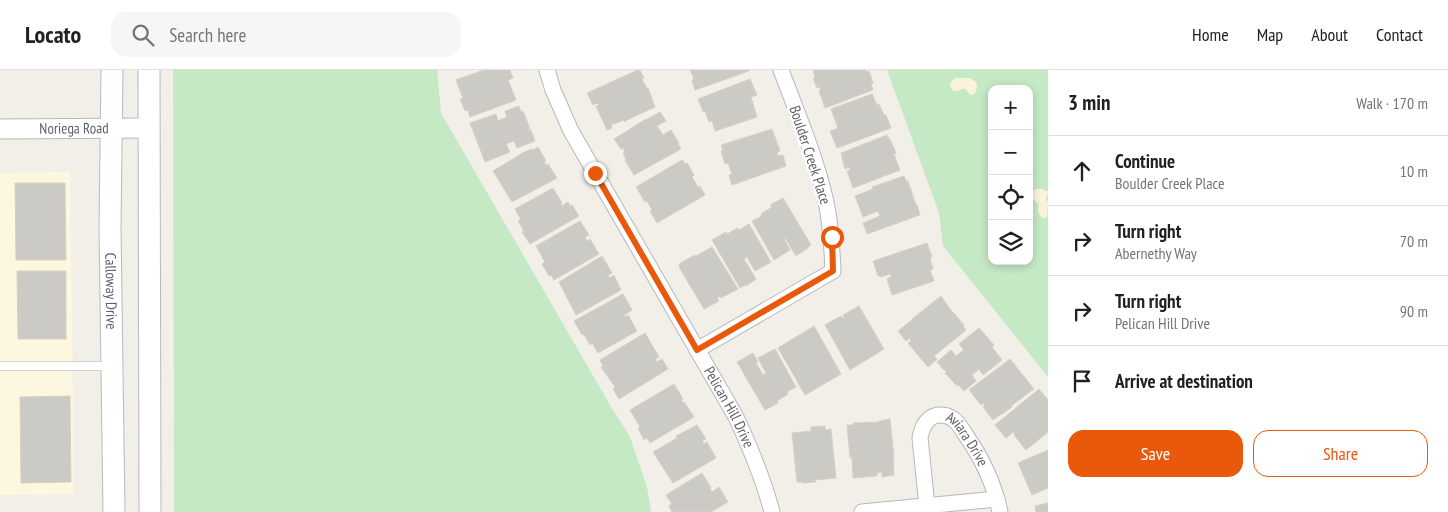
<!DOCTYPE html>
<html lang="en">
<head>
<meta charset="utf-8">
<style>
	:root { --surface:#fff; --page:#f6f6f6; --text:#202124; --muted:#757577; --line:#e0e0e0; --accent:#ea580c }
	body { margin:0; font-family:"PT Sans Narrow",sans-serif; background:var(--page); color:var(--text) }
	.controls { position:absolute; right:15px; top:15px; display:grid; overflow:hidden; border-radius:10px; box-shadow:0 2px 8px #0003 }
	.controls button { width:45px; height:45px; display:grid; place-items:center; padding:0; border:0; border-bottom:1px solid var(--line); background:var(--surface); color:var(--text); font:25px sans-serif }
	.stop { position:absolute; width:15px; height:15px; margin:-11px; border:4px solid #ea580c; border-radius:50%; background:#fff }
	.stop.end { background:#ea580c; border-color:#fff; box-shadow:0 1px 5px #0008 }
	.list { margin:0; padding:0; list-style:none }
	h2 { display:flex; justify-content:space-between; align-items:center; height:65px; margin:0; padding:0 20px; font-size:21px }
	h2 small { font-size:16px; font-weight:400; color:var(--muted) }
	.list li { display:grid; grid-template-columns:32px 1fr auto; gap:15px; align-items:center; box-sizing:border-box; height:70px; padding:0 20px; border-top:1px solid var(--line) }
	.list b { display:block; font-size:19px; white-space:nowrap }
	.list p { margin:0; font-size:16px; white-space:nowrap; color:var(--muted) }
	.list em { font-size:16px; font-style:normal; color:var(--muted) }
	.actions { display:flex; gap:10px; padding:15px 20px }
	.actions a { flex:1; padding:11px 0; border:1px solid var(--accent); border-radius:15px; text-align:center; font-size:18px; color:var(--accent) }
	.actions .main { background:var(--accent); color:#fff }
	.icon { flex:none; width:28px; height:28px; fill:none; stroke:currentColor; stroke-width:2; stroke-linecap:round; stroke-linejoin:round }
	.map { position:relative; flex:none; width:1048px; height:442px; overflow:hidden }
	header { display:flex; align-items:center; gap:30px; box-sizing:border-box; height:70px; padding:0 25px; background:var(--surface); border-bottom:1px solid var(--line) }
	header strong { font-size:24px }
	nav { display:flex; gap:28px; margin-inline-start:auto; font-size:18px }
	.search { width:350px; height:45px; background:var(--page); display:flex; align-items:center; gap:12px; box-sizing:border-box; padding:0 18px; border-radius:15px; color:var(--muted); font-size:19px }
	main { display:flex }
	aside { flex:1; background:var(--surface) }
	.map>svg:first-child { display:block }
</style>
</head>
<body>
<header>
<strong>Locato</strong>
<div class="search"><svg class="icon" aria-label="search" viewBox="0 0 24 24"><circle cx="10" cy="10" r="6"/><path d="M15 15l6 6"/></svg>Search here</div>
<nav><a>Home</a><a>Map</a><a>About</a><a>Contact</a></nav>
</header>
<main>
<div class="map">
<svg width="1048" height="442" viewBox="0 0 1048 442">
	<rect width="100%" height="100%" fill="#f1efe8"/>
	<path fill="#fef7e0" d="M70,102L74,424L0,425V103Z"/>
	<path fill="#c5e8c5" fill-rule="evenodd" d="M173,0H437L441,43L610,335L630,367L647,417L651,442H174Z
		M887,0H1048V307L943,176L939,143ZM992,19H1029V191H992Z"/>
	<path fill="#fbf3d9" d="M956,8H970L976,12L977,16L976,22L972,25L969,24L966,19C961,18 958,22 953,21C948,16 950,11 956,8Z
		M1036,119H1042L1048,122L1046,129L1048,133L1047,147L1044,148C1038,145 1037,141 1039,135L1032,127V121Z"/>
	<path fill="#cccac5" stroke="#d6d1c6" d="M484,0H510L513,8L508,10L516,30L470,47L468,40L465,41L460,29L463,28L456,10Z
		M638,0H640L644,8L642,9L647,19L648,18L655,37L625,51V52L624,50L611,55L612,58L607,60L596,36L599,35L597,33L593,35L587,23Z
		M690,0H748L749,1L695,20L692,10L694,9Z
		M813,0H866V2L869,1L873,13L871,14L873,20L825,38L819,21L821,20L819,17L817,18L813,8L815,7Z
		M750,9L757,25L751,27L757,47L715,61L712,51L709,52L705,41L703,42L698,29Z
		M872,24L877,35L879,34L884,45H886L891,58L837,78L830,61L838,58L831,39Z
		M519,36L521,42L523,41L530,59L528,60L529,61L531,60L535,71L517,78L514,71L506,74L510,82L485,92L470,53L496,44L498,51L507,47L505,41Z
		M660,42L666,51L657,56L663,65L671,60L679,73L678,74L681,79L634,105L625,90L626,89L623,83L625,82L623,78L621,79L614,69L646,49V50Z
		M772,59L780,81L777,82L778,86L783,85L786,96L732,115L729,105L732,104L728,93L725,94L721,81H723L721,75Z
		M887,65L889,69H890L896,83L894,84L900,100L853,118L847,101L850,100L849,97L845,99L841,83Z
		M538,77L546,91L544,92L546,95L548,94L557,108L512,132L493,101L526,81H527L532,79L533,80Z
		M682,90L685,94L687,93L694,105L692,107L698,117L700,116L705,125L657,153L650,141L652,140L647,131L645,132L636,117Z
		M904,106L906,111H908L916,135H917L920,145L867,164L863,153L880,146L878,141L863,147L855,126L873,119L872,117Z
		M15,113H65L66,190H16Z
		M553,118L562,133L561,134L562,136L568,132L570,136L572,135L579,146L530,174L522,162L524,161L518,151L521,150L515,139Z
		M783,128L811,175L808,177V178L796,186L785,168L784,169L790,180L774,190L752,151L762,146L761,144L772,137L770,135Z
		M580,151L589,165L585,167L587,171L590,169L599,184L554,210L551,205L549,206L542,194L545,192L536,176Z
		M749,154L771,192L755,201L747,187L744,189L756,209L746,216L745,215L740,218L712,170L726,162L727,164L738,158L739,160Z
		M927,173L932,187L930,188L933,199L930,200L934,211L892,225L887,209L891,207L890,204L880,207L879,205L878,206L873,191Z
		M712,177L738,219L721,228L720,226L717,228L719,231L704,239L679,197H680L679,194L695,185L696,186Z
		M602,186L612,203L608,205L610,208L614,205L621,220L576,245L559,212Z
		M17,201H66V269H18Z
		M623,224L632,240L624,245L625,247L628,245L637,261L598,283L592,273L590,275L584,264L582,265L574,251Z
		M941,226L953,243H954L964,255L963,256L966,260L934,286L937,289L928,297L908,273L911,271L909,268L906,271L898,261L912,250V249Z
		M859,236L884,279L850,300L825,255L841,246L843,249L844,248L843,245Z
		M814,256L841,304L805,325L778,278Z
		M979,258L994,275L992,277L1002,290L983,305L979,299L972,305L976,311L964,321L959,315L957,316L945,303L947,301L946,300L945,301L937,292L951,280L956,286L964,280L959,274Z
		M645,263L659,287L655,289L657,292L662,289L668,299L619,329L613,319L615,317L601,297L603,296L600,290Z
		M775,279L796,317L787,322L788,324L777,331L778,333L765,340L737,292L753,283L758,292L756,293L763,305L766,303L758,288Z
		M1010,289L1034,319L1011,336L1012,337L1002,344H1001L993,350L983,337L985,335L984,333L981,335L969,320Z
		M674,314L683,329L681,330L683,333L684,332L694,347L650,373L647,368L644,370L638,358L640,357L630,340Z
		M1039,319L1048,330V362L1026,380L1014,365L1015,364L1013,362L1006,368L995,355Z
		M70,326L71,412L21,413L20,327Z
		M890,349L894,388H893L894,405L882,407V402L877,403V406L853,408L852,388H850L847,355H854L853,353L879,352V351Z
		M697,355L706,369L702,371L704,374L707,372L716,388L673,413L653,382L677,368L676,366Z
		M825,356V360L831,359L836,408L815,410L816,412L803,413L802,412H797L792,363L811,361V357Z
		M1048,380V418L1032,425L1018,393Z
		M702,403L711,418L710,419L712,422L719,417L728,432L711,442H672L669,436L672,434L666,425Z
		M1048,433V442H1036L1035,436Z"/>
	<g fill="none" stroke-linecap="round" stroke-linejoin="round">
		<g stroke="#b5b8bc" stroke-width="9">
			<path id="service" d="M0,296H110"/>
		</g>
		<g stroke="#b5b8bc" stroke-width="17">
			<g id="minor">
				<path id="s1" d="M547,0L553,20L571,61L736,347C751,379 763,408 772,442"/>
				<path d="M697,280L833,201C832,178 831,155 826,132C816,87 797,43 781,0"/>
				<path id="s2" d="M927,436L920,368C922,358 925,350 934,346C940,344 948,345 953,349C958,352 962,359 965,364C982,388 994,413 1000,442"/>
				<path d="M862,442L997,429"/>
			</g>
		</g>
		<g stroke="#b5b8bc" stroke-width="21">
			<g id="tertiary">
				<path id="s3" d="M0,59L149,58"/>
			</g>
		</g>
		<g stroke="#b6babf" stroke-width="23">
			<g id="secondary">
				<path id="s4" d="M112,0L110,157L114,442"/>
				<path d="M149,0L150,442"/>
			</g>
		</g>
		<use href="#service" stroke="#fff" stroke-width="8"/>
		<use href="#minor" stroke="#fff" stroke-width="15"/>
		<use href="#tertiary" stroke="#fff" stroke-width="19"/>
		<use href="#secondary" stroke="#fff" stroke-width="21"/>
	</g>
	<g fill="none" stroke-linecap="round" stroke-linejoin="round">
		<path stroke="#ea580c" stroke-width="6" d="M595,103L697,280L833,201L832,167"/>
	</g>
	<g text-anchor="middle" stroke-width="5" stroke-linejoin="round" paint-order="stroke">
		<g font-size="15" fill="#5f6368" stroke="#fff">
			<text dy="5" stroke="none"><textPath href="#s3" startOffset="74">Noriega Road</textPath></text>
			<text transform="translate(810 85) rotate(72)" y="5">Boulder Creek Place</text>
			<text dy="5" stroke="none"><textPath href="#s4" startOffset="221">Calloway Drive</textPath></text>
			<text dy="5" stroke="none"><textPath href="#s1" startOffset="384">Pelican Hill Drive</textPath></text>
			<text dy="5" stroke="none"><textPath href="#s2" startOffset="140">Aviara Drive</textPath></text>
		</g>
	</g>
</svg>
<div class="controls">
<button>+</button>
<button>−</button>
<button><svg class="icon" aria-label="locate" viewBox="0 0 24 24"><circle cx="12" cy="12" r="6"/><path d="M12 2v4M12 18v4M2 12h4M18 12h4"/></svg></button>
<button><svg class="icon" aria-label="layers" viewBox="0 0 24 24"><path d="M12 4l9 5-9 5-9-5zM3 14l9 5 9-5"/></svg></button>
</div>
<div class="stop" style="left:832px;top:167px"></div>
<div class="stop end" style="left:595px;top:103px"></div>
</div>
<aside>
<h2>3 min<small>Walk · 170 m</small></h2>
<ul class="list">
<li><svg class="icon" aria-label="ahead" viewBox="0 0 24 24"><path d="M12 20V5M6 11l6-6 6 6"/></svg><div><b>Continue</b><p>Boulder Creek Place</p></div><em>10 m</em></li>
<li><svg class="icon" aria-label="right" viewBox="0 0 24 24"><path d="M7 20v-9h11M14 6l5 5-5 5"/></svg><div><b>Turn right</b><p>Abernethy Way</p></div><em>70 m</em></li>
<li><svg class="icon" aria-label="right" viewBox="0 0 24 24"><path d="M7 20v-9h11M14 6l5 5-5 5"/></svg><div><b>Turn right</b><p>Pelican Hill Drive</p></div><em>90 m</em></li>
<li><svg class="icon" aria-label="arrive" viewBox="0 0 24 24"><path d="M6 21V4h12l-3 4 3 4H6"/></svg><div><b>Arrive at destination</b></div></li>
</ul>
<div class="actions"><a class="main">Save</a><a>Share</a></div>
</aside>
</main>
</body>
</html>
